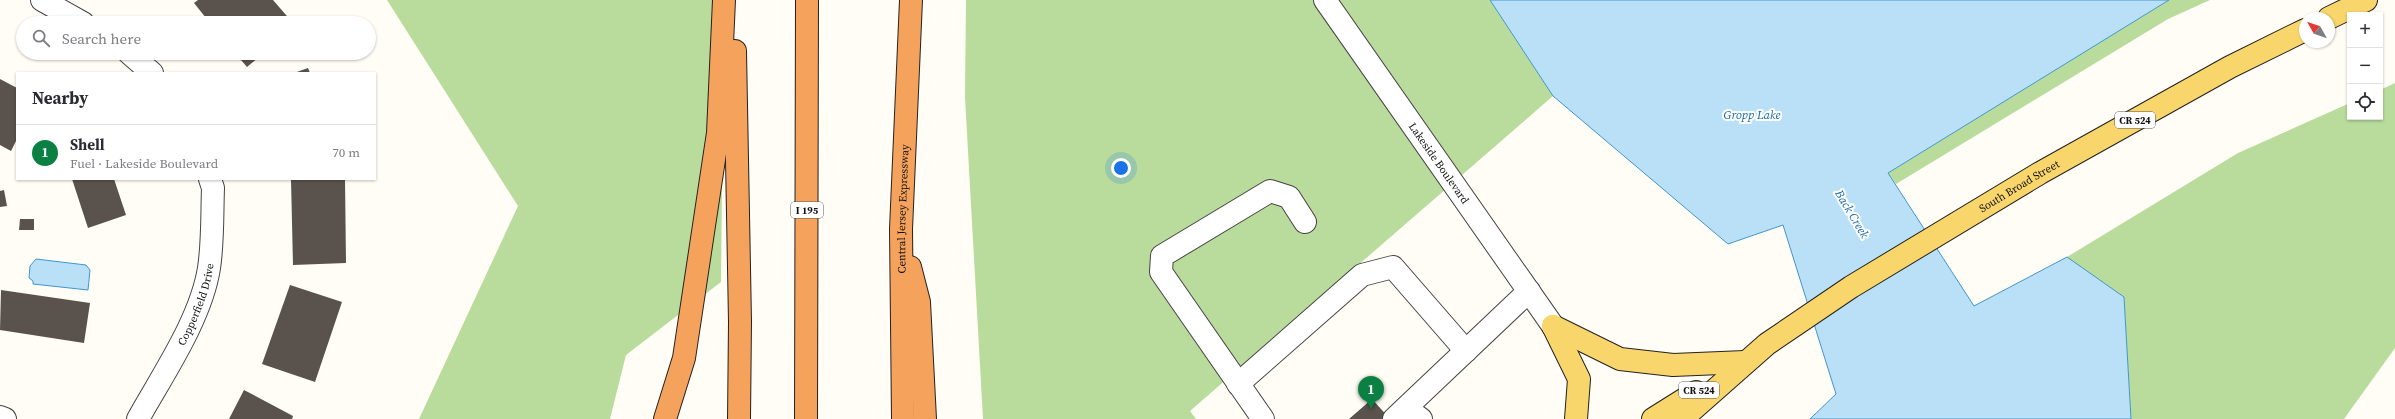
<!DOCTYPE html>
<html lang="en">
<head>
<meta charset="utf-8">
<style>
	:root { --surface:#fff; --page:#f7f7f7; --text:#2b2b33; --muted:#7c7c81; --line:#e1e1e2; --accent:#0b8043 }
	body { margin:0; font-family:"Source Serif 4",serif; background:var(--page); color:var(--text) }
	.controls { position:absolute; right:12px; top:12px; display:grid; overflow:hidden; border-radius:0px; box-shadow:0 1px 3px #0004 }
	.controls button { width:36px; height:36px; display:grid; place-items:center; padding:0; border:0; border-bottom:1px solid var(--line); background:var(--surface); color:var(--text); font:20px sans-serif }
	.compass { position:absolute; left:2299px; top:12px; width:36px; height:36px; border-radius:50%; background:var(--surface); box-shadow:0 1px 3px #0004; rotate:310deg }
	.you { position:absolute; left:1121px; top:168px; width:14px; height:14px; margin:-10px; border:3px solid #fff; border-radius:50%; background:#1a73e8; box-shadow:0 0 0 6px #1a73e833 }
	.badge { display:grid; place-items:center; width:26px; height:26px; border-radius:50%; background:var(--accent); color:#fff; font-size:13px; font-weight:700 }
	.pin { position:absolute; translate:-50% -33px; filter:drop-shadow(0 1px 2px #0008) }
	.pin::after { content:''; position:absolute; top:21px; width:14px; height:12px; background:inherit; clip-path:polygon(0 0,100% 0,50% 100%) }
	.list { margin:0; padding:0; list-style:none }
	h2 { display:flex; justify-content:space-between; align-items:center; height:52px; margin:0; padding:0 16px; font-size:17px }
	h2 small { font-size:13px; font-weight:400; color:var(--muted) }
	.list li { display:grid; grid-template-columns:26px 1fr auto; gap:12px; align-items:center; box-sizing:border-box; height:56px; padding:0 16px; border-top:1px solid var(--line) }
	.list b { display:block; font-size:15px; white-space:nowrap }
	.list p { margin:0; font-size:13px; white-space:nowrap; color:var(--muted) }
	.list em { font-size:13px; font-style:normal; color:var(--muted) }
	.icon { flex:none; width:22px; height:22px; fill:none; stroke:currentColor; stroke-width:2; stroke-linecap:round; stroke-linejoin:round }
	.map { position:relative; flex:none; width:2395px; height:419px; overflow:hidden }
	.search { position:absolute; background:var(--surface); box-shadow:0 1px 3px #0004; left:16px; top:16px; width:360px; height:44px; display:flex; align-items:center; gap:10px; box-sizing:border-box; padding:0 14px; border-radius:22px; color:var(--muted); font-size:15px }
	.panel { position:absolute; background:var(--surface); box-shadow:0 1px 3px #0004; left:16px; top:72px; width:360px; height:108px; border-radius:0px }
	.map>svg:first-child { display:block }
</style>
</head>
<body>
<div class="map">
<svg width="2395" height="419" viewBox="0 0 2395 419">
	<rect width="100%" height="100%" fill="#fffdf5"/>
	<path fill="#b9dc9c" d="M387,0H724L721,282L626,355L610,419H419L518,206Z
		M966,0H1490L1553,96L1190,411L1196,419H983L965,97Z
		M2169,0H2210L2168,19L1896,184L1888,173Z
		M2395,83V348L2344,419H2131L2124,297L2067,257L2238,153L2350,103V117H2380V90Z"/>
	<path fill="#b9e0f7" stroke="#3f96cf" d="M1490,0H2169L1888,173L1974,306L2067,257L2124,297L2131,419H1810L1836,394L1783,225L1728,244L1553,96Z
		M36,259L86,265L90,270L88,290L33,284V281L29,278L30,266Z"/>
	<path fill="#5a524d" d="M198,0H273L293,23H210L194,3Z
		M235,53H264L247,67Z
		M308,68L310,73H294Z
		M0,79L17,88V139L11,151L0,145Z
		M72,179H114L126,215L88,228Z
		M339,179H345L346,263L293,265L291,180Z
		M4,190L7,206L0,207V191Z
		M20,219H34V230H19Z
		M290,285L342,302L315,382L262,364Z
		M1,290L90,303L84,343L0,330Z
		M244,390L293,416L292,419H229Z
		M1372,399L1390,419H1349Z"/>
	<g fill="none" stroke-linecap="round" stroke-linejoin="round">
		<g stroke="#444" stroke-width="24">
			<g id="minor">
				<path d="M42,0L83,23"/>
				<path id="s1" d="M1325,0L1553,326"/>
				<path d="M129,53L152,73"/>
				<path d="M1238,384L1362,275L1393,267L1466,351"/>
				<path d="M1406,408L1421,419"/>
				<path d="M0,417L5,419"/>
				<path id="s2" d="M138,419C163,374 201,319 209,268C213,242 212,214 213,188L210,179"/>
				<path d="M1263,419L1161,272L1162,256L1270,191L1289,197L1305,222"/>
				<path d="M1394,419L1529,291"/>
			</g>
		</g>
		<g stroke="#222" stroke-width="24">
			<g id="major">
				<path d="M2329,18L2366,0"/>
				<path d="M1553,326L1620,359L1673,365L1745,362"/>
				<path d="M1553,326L1579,379L1576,419"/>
				<path d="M1653,419L1696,392"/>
				<path id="s3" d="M1682,419L1767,344L1851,287L2040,173L2230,67L2305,30"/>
			</g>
		</g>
		<g stroke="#222" stroke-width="24">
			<g id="highway">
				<path d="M735,51L740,322L739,419"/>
				<path d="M910,267L919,302L925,419"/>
				<path d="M665,419L684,358L718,133L724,0"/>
				<path d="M806,419L807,0"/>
				<path id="s4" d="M903,419L901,229L911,0"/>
			</g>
		</g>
		<use href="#minor" stroke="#fff" stroke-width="22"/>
		<use href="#major" stroke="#f9d66b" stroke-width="22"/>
		<use href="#highway" stroke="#f5a25d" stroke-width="22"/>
	</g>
	<g text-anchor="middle" stroke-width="4" stroke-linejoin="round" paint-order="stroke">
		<g fill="#fff" stroke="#585858" stroke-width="1">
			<rect x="2115" y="112" width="40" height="16" rx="3"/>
			<rect x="791" y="202" width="32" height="16" rx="3"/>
			<rect x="1679" y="382" width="40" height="16" rx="3"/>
		</g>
		<g font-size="10" font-weight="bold" fill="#111">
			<text x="2135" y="124">CR 524</text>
			<text x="807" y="214">I 195</text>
			<text x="1699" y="394">CR 524</text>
		</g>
		<g font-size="11" fill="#111" stroke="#fff">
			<text dy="4" stroke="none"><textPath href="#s1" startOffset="199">Lakeside Boulevard</textPath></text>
			<text dy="4" stroke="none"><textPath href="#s3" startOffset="411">South Broad Street</textPath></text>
			<text dy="4" stroke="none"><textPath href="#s4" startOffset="210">Central Jersey Expressway</textPath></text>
			<text dy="4" stroke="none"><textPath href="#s2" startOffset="129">Copperfield Drive</textPath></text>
		</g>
		<g font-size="12" font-style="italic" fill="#1768a6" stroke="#fff">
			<text x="1752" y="119">Gropp Lake</text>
			<text transform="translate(1852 214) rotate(59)" y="4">Back Creek</text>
		</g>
	</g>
</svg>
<div class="controls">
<button>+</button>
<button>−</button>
<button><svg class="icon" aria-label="locate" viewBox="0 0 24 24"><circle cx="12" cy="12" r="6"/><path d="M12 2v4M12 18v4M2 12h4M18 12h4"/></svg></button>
</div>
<svg class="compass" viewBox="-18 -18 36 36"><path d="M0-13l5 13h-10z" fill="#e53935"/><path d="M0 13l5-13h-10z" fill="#7c7c81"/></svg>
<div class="you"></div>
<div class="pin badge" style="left:1371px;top:409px">1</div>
<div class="search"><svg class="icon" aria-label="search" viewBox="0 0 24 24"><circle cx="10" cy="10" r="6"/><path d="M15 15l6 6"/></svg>Search here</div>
<section class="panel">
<h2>Nearby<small></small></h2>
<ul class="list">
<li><span class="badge">1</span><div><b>Shell</b><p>Fuel · Lakeside Boulevard</p></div><em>70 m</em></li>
</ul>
</section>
</div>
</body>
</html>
